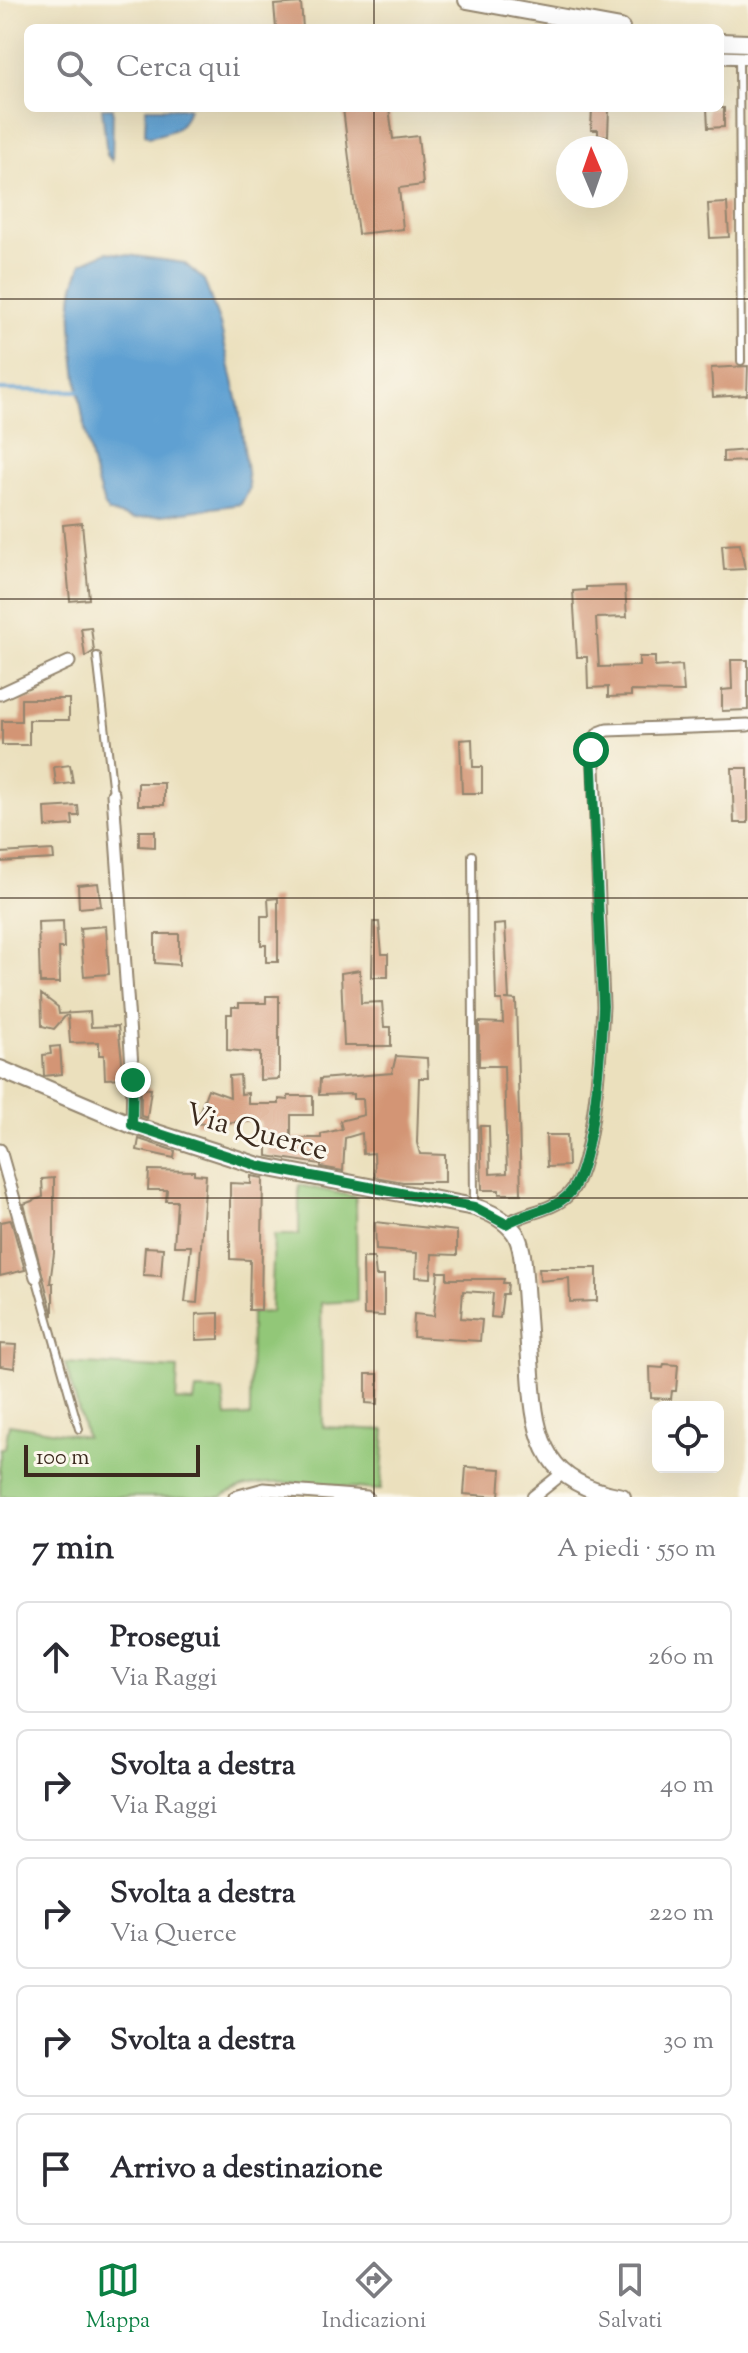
<!DOCTYPE html>
<html lang="it">
<head>
<meta charset="utf-8">
<style>
	:root { --surface:#fff; --page:#f2f2f3; --text:#2b2b33; --muted:#7c7c81; --line:#e1e1e2; --accent:#0b8043 }
	body { margin:0; font-family:"Sorts Mill Goudy",serif; background:var(--page); color:var(--text) }
	.controls { position:absolute; right:24px; bottom:24px; display:grid; overflow:hidden; border-radius:12px; box-shadow:0 8px 32px #0002 }
	.controls button { width:72px; height:72px; display:grid; place-items:center; padding:0; border:0; border-bottom:2px solid var(--line); background:var(--surface); color:var(--text); font:40px sans-serif }
	.compass { position:absolute; left:556px; top:136px; width:72px; height:72px; border-radius:50%; background:var(--surface); box-shadow:0 8px 32px #0002; rotate:358deg }
	.scale { position:absolute; left:24px; bottom:20px; width:176px; box-sizing:border-box; padding-left:8px; border:4px solid #3b2a1e; border-top:0; font-size:22px; line-height:28px; white-space:nowrap; color:#3b2a1e; -webkit-text-stroke:6px #fbf7ec; paint-order:stroke }
	.stop { position:absolute; width:24px; height:24px; margin:-18px; border:6px solid #0b8043; border-radius:50%; background:#fff }
	.stop.end { background:#0b8043; border-color:#fff; box-shadow:0 2px 8px #0008 }
	.list { margin:0; padding:0; list-style:none }
	h2 { display:flex; justify-content:space-between; align-items:center; height:104px; margin:0; padding:0 32px; font-size:34px }
	h2 small { font-size:26px; font-weight:400; color:var(--muted) }
	.list li { display:grid; grid-template-columns:52px 1fr auto; gap:24px; align-items:center; box-sizing:border-box; height:112px; margin:0 16px 16px; padding:0 16px; border:2px solid var(--line); border-radius:12px }
	.list b { display:block; font-size:30px; white-space:nowrap }
	.list p { margin:0; font-size:26px; white-space:nowrap; color:var(--muted) }
	.list em { font-size:26px; font-style:normal; color:var(--muted) }
	.icon { flex:none; width:44px; height:44px; fill:none; stroke:currentColor; stroke-width:2; stroke-linecap:round; stroke-linejoin:round }
	.map { position:relative; flex:none; width:748px; height:1497px; overflow:hidden }
	.search { position:absolute; background:var(--surface); box-shadow:0 8px 32px #0002; left:24px; right:24px; top:24px; height:88px; display:flex; align-items:center; gap:20px; box-sizing:border-box; padding:0 28px; border-radius:12px; color:var(--muted); font-size:30px }
	.sheet { height:744px; background:var(--surface) }
	nav { display:flex; justify-content:space-around; align-items:center; box-sizing:border-box; height:112px; border-top:2px solid var(--line); background:var(--surface); font-size:22px; color:var(--muted) }
	nav a { display:grid; justify-items:center; gap:4px }
	nav .on { color:var(--accent) }
	.map>svg:first-child { display:block }
</style>
</head>
<body>
<div class="map">
<svg width="748" height="1497" viewBox="0 0 748 1497">
	<rect width="100%" height="100%" fill="#fbf7ec"/>
	<filter id="ink" filterUnits="userSpaceOnUse"><feTurbulence type="fractalNoise" baseFrequency=".0125" numOctaves="2"/><feDisplacementMap in="SourceGraphic" scale="16" xChannelSelector="R" yChannelSelector="G"/><feConvolveMatrix kernelMatrix="1 2 1 2 8 2 1 2 1" color-interpolation-filters="sRGB"/></filter>
	<filter id="wash" filterUnits="userSpaceOnUse"><feTurbulence type="fractalNoise" baseFrequency=".006" numOctaves="4" result="noise"/><feDisplacementMap in="SourceGraphic" scale="32" xChannelSelector="R" yChannelSelector="G"/><feGaussianBlur stdDeviation="1.8" result="paint"/><feColorMatrix in="noise" values="0 0 0 0 0 0 0 0 0 0 0 0 0 0 0 0 0 1.4 0 .05"/><feComposite in="paint" operator="in"/></filter>
	<g filter="url(#wash)">
		<rect width="100%" height="100%" fill="#ebe0bd"/>
		<path fill="#92c778" stroke="#66784b" stroke-width="2" d="M299,1185L356,1197L357,1301L321,1303L323,1427L385,1430L381,1490C340,1488 255,1471 222,1497H0V1448H5L9,1424L86,1437L65,1363L178,1369L176,1401L194,1402L196,1390L223,1391L226,1417L250,1416L251,1313L271,1312L274,1235H299Z"/>
		<path fill="#5fa0d2" stroke="#4d6578" stroke-width="2" d="M102,108H113L112,161L107,155Z
			M146,108H189C183,131 170,132 149,137L145,134Z
			M107,252L184,263L204,280L220,324L239,407L249,489L241,504L134,519L108,512C89,479 66,332 73,292C74,283 79,272 82,263Z"/>
		<g fill="none" stroke-linecap="round" stroke-linejoin="round">
			<path stroke="#5fa0d2" stroke-width="4" d="M0,390L79,391"/>
		</g>
		<g id="blocks">
			<path fill="#d39575" d="M301,3L303,28H276L274,5Z
				M343,108H389L393,139L418,136L423,185L399,188L403,229L358,234Z
				M592,108H609L608,136L598,135V130H591Z
				M707,108H724V127L708,128Z
				M727,203L729,237L710,238L708,204Z
				M748,366L747,395L713,397L711,368Z
				M748,450V461L723,462V452Z
				M82,523L89,599L70,601L63,525Z
				M740,544L745,569L724,570L722,545Z
				M625,586L627,617L596,618L599,667L639,666V657H655V667L682,665L684,692L631,691V696L608,697V687L588,688L587,657H577L573,591L586,590V587Z
				M91,627L94,651L85,657L81,628Z
				M731,660H748V710L722,711V690L732,689Z
				M21,699H69V720H29V745H2V721H21Z
				M472,739L473,767H482V793H462L460,740Z
				M70,765L73,783L56,785L54,767Z
				M732,768H748V823H734Z
				M138,783H164V805H138Z
				M78,806L79,816H72L73,825L46,827L45,808Z
				M139,831H155V847L139,846Z
				M53,850L54,859L0,862V853Z
				M98,883L101,906L79,908L78,885Z
				M278,898V962H266V945H261V916H269L268,899Z
				M63,921L64,948H59L60,983H40L38,922Z
				M373,922H379L382,954H388V977H372Z
				M505,924L509,999H505L516,1000L521,1194H499V1190H482L480,1126H489L490,1174L507,1173L504,1066H479V1022L503,1023L502,1000H496L494,925Z
				M106,926L109,974L84,976L80,928Z
				M155,934H179V965L155,963Z
				M360,970L361,1003L382,1002L384,1027H391V1046H344L341,973Z
				M41,994L58,1007L59,1014L90,1012L91,1027L118,1026L124,1078L105,1079L104,1055H99V1042L70,1043L68,1013L54,1029L42,1026Z
				M266,996H279V1079L260,1080V1053L227,1050V1014H232V1007H239V1003H266Z
				M60,1046L62,1074L44,1076L43,1055L51,1054L50,1047Z
				M396,1056L427,1058L428,1078H419L417,1143L420,1154L445,1155V1182H403L375,1177L374,1153L363,1154L362,1133L345,1138L343,1171L321,1167V1164L267,1156V1135H260V1121L195,1124L208,1089L230,1097L229,1076L240,1075L241,1094L248,1093V1104H279V1099L288,1100V1096H313V1115H291V1138H321V1134L342,1129L340,1121L364,1115L363,1099H353V1094L319,1095L320,1079L392,1073Z
				M141,1088L151,1089L147,1118L141,1116Z
				M546,1135H567L568,1166L547,1167Z
				M139,1139L175,1151L174,1158L137,1150Z
				M149,1170L194,1171V1174L206,1175L197,1303L185,1302L191,1246H174L177,1201H166L167,1190H148Z
				M251,1176L263,1178L261,1310H249L250,1260L230,1259V1183L251,1184Z
				M54,1178V1253L50,1283H53V1316L24,1204L43,1197L42,1179Z
				M11,1220L25,1270L0,1276V1222Z
				M375,1222L457,1231V1255L432,1254L431,1278L416,1277L417,1253L376,1250Z
				M145,1247L163,1248L161,1276L143,1275Z
				M363,1258H374L376,1276H384V1316L364,1315Z
				M539,1268H597V1301L570,1302L569,1278L540,1281Z
				M438,1272H447V1279H504L503,1283H508L507,1294H503L500,1318L491,1317L493,1293L463,1291L461,1318L482,1320L480,1341L413,1337L414,1314L434,1316Z
				M219,1313V1339L196,1340V1314Z
				M0,1344L16,1345L14,1368L0,1366Z
				M664,1364L678,1365L676,1391H672L671,1399L651,1398L650,1367L663,1368Z
				M366,1374H378V1404L366,1403Z
				M466,1467L501,1469L499,1497L464,1494Z"/>
		</g>
	</g>
	<g filter="url(#ink)">
		<use href="#blocks" fill-opacity="0" stroke="#93856e" stroke-width="2"/>
		<g fill="none" stroke-linecap="round" stroke-linejoin="round">
			<g stroke="#93856e" stroke-width="10">
				<path id="lane" d="M739,57L741,361
					M97,656L113,794
					M472,855L474,1207
					M36,1277L79,1429"/>
			</g>
			<g stroke="#93856e" stroke-width="15">
				<path id="street" d="M720,57L748,58
					M0,694L69,662
					M113,794L133,1080L132,1125
					M0,1150L36,1277
					M506,1224C525,1212 552,1211 568,1195C594,1170 601,1044 603,1006L593,741L599,733L607,730L748,725
					M235,1497L264,1489L367,1497
					M533,1497L563,1473"/>
			</g>
			<g stroke="#93856e" stroke-width="20">
				<path id="secondary" d="M467,0L621,28
					M720,42L748,43
					M0,1069L132,1125L259,1166L474,1207C490,1212 505,1219 515,1233C524,1248 523,1271 525,1288C527,1316 529,1345 531,1374C535,1443 546,1484 622,1497"/>
			</g>
			<use href="#lane" stroke="#fff" stroke-width="6"/>
			<use href="#street" stroke="#fff" stroke-width="11"/>
			<use href="#secondary" stroke="#fff" stroke-width="16"/>
		</g>
	</g>
	<g fill="none" stroke-linecap="round" stroke-linejoin="round" filter="url(#ink)">
		<path stroke="#0b8043" stroke-width="10" d="M133,1080L132,1125L259,1166L474,1207L506,1224C525,1212 552,1211 568,1195C594,1170 601,1044 603,1006L591,750"/>
	</g>
	<path fill="none" stroke="#3b2a1e" stroke-width="2" stroke-opacity="0.55" d="M374,0V28M374,108V1497M0,299H748M0,599H748M0,898H748M0,1198H748"/>
	<g text-anchor="middle" stroke-width="6" stroke-linejoin="round" paint-order="stroke">
		<g font-size="30" fill="#3b2a1e" stroke="#fbf7ec">
			<text transform="translate(257 1131) rotate(15)" y="10">Via Querce</text>
		</g>
	</g>
</svg>
<div class="controls">
<button><svg class="icon" aria-label="locate" viewBox="0 0 24 24"><circle cx="12" cy="12" r="6"/><path d="M12 2v4M12 18v4M2 12h4M18 12h4"/></svg></button>
</div>
<svg class="compass" viewBox="-18 -18 36 36"><path d="M0-13l5 13h-10z" fill="#e53935"/><path d="M0 13l5-13h-10z" fill="#7c7c81"/></svg>
<div class="scale">100 m</div>
<div class="stop" style="left:591px;top:750px"></div>
<div class="stop end" style="left:133px;top:1080px"></div>
<div class="search"><svg class="icon" aria-label="search" viewBox="0 0 24 24"><circle cx="10" cy="10" r="6"/><path d="M15 15l6 6"/></svg>Cerca qui</div>
</div>
<section class="sheet">
<h2>7 min<small>A piedi · 550 m</small></h2>
<ul class="list">
<li><svg class="icon" aria-label="ahead" viewBox="0 0 24 24"><path d="M12 20V5M6 11l6-6 6 6"/></svg><div><b>Prosegui</b><p>Via Raggi</p></div><em>260 m</em></li>
<li><svg class="icon" aria-label="right" viewBox="0 0 24 24"><path d="M7 20v-9h11M14 6l5 5-5 5"/></svg><div><b>Svolta a destra</b><p>Via Raggi</p></div><em>40 m</em></li>
<li><svg class="icon" aria-label="right" viewBox="0 0 24 24"><path d="M7 20v-9h11M14 6l5 5-5 5"/></svg><div><b>Svolta a destra</b><p>Via Querce</p></div><em>220 m</em></li>
<li><svg class="icon" aria-label="right" viewBox="0 0 24 24"><path d="M7 20v-9h11M14 6l5 5-5 5"/></svg><div><b>Svolta a destra</b></div><em>30 m</em></li>
<li><svg class="icon" aria-label="arrive" viewBox="0 0 24 24"><path d="M6 21V4h12l-3 4 3 4H6"/></svg><div><b>Arrivo a destinazione</b></div></li>
</ul>
</section>
<nav>
<a class="on"><svg class="icon" aria-label="map" viewBox="0 0 24 24"><path d="M3 6l6-2 6 2 6-2v14l-6 2-6-2-6 2zM9 4v14M15 6v14"/></svg>Mappa</a>
<a><svg class="icon" aria-label="directions" viewBox="0 0 24 24"><path d="M12 3l9 9-9 9-9-9zM9 14v-3h6M13 9l2 2-2 2"/></svg>Indicazioni</a>
<a><svg class="icon" aria-label="saved" viewBox="0 0 24 24"><path d="M7 4h10v16l-5-4-5 4z"/></svg>Salvati</a>
</nav>
</body>
</html>
